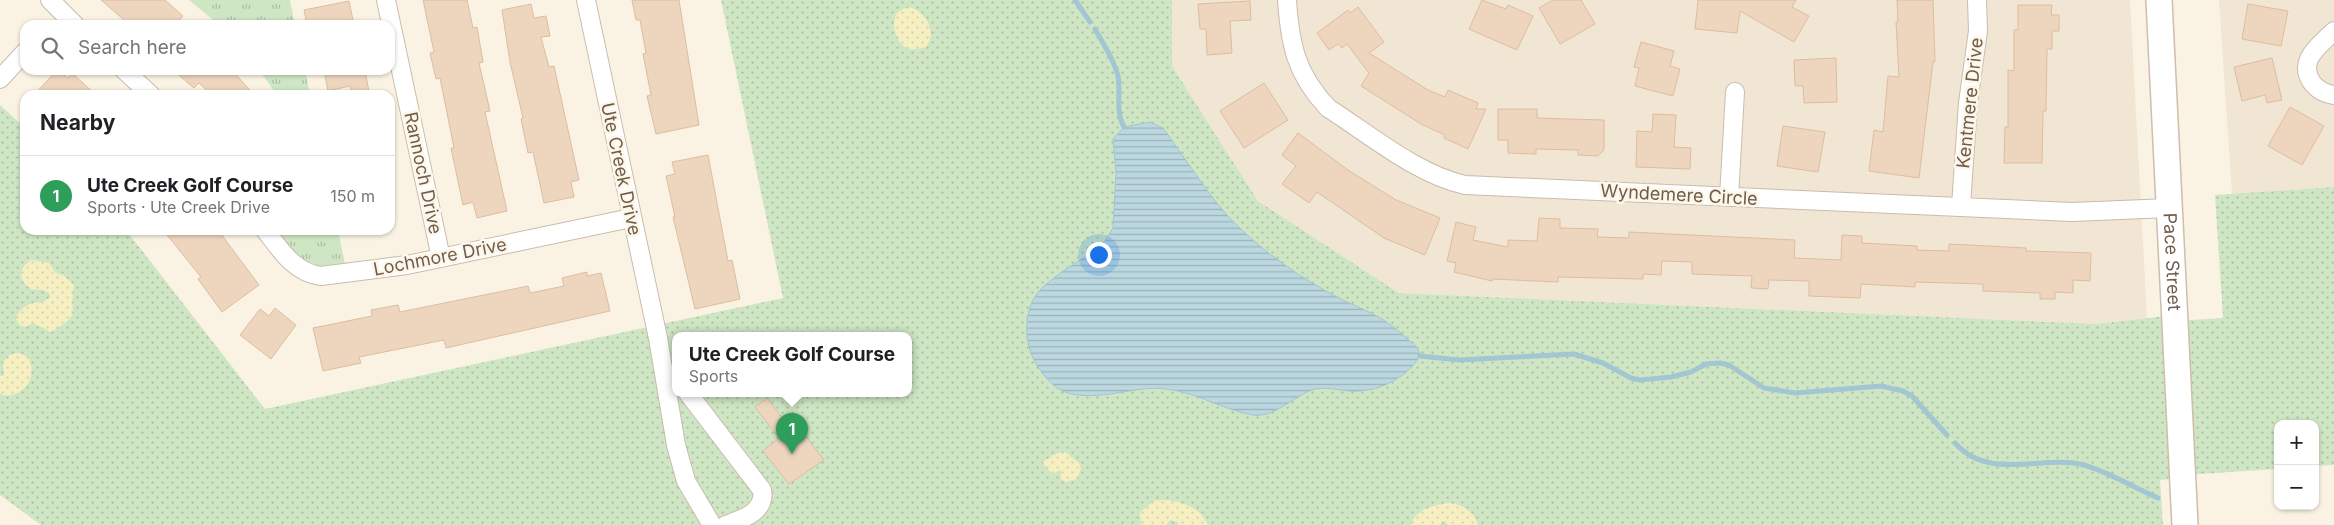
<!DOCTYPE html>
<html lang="en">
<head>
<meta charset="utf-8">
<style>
	:root { --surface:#fff; --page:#f6f6f6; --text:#202124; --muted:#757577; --line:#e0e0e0; --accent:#2563eb }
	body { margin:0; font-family:Inter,sans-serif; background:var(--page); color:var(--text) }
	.controls { position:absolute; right:15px; bottom:15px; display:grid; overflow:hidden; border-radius:10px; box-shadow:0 1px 4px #0004 }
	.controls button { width:45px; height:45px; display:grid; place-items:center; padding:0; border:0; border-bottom:1px solid var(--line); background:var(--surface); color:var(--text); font:25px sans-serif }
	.you { position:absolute; left:1098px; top:254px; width:18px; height:18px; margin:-12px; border:4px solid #fff; border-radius:50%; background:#1a73e8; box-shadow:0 0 0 8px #1a73e833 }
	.badge { display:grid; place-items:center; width:32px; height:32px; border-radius:50%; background:var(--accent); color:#fff; font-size:16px; font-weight:700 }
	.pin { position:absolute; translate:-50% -41px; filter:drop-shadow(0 1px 2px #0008) }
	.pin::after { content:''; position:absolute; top:26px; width:18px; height:15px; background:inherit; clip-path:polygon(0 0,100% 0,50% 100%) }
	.popup { position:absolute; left:672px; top:332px; width:240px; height:65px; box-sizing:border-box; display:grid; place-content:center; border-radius:10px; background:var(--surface); filter:drop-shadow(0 1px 4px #0005); font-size:16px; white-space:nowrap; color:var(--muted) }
	.popup b { font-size:19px; color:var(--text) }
	.popup::after { content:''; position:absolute; left:50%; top:100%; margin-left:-10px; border:10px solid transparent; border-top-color:var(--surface) }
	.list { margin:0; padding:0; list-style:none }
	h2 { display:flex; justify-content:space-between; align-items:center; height:65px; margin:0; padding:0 20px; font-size:21px }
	h2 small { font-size:16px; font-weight:400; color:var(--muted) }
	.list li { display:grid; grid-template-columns:32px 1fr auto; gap:15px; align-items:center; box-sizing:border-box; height:80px; padding:0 20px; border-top:1px solid var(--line) }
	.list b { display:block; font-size:19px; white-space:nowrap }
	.list p { margin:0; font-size:16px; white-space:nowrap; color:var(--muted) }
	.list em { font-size:16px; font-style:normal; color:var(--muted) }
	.icon { flex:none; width:28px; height:28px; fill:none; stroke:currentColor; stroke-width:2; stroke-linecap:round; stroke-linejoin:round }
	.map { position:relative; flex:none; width:2334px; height:525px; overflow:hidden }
	.search { position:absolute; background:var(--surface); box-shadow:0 1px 4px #0004; left:20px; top:20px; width:375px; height:55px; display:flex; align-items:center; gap:12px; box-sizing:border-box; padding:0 18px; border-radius:15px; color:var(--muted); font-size:19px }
	.panel { position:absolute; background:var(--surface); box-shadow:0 1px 4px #0004; left:20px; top:90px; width:375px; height:145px; border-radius:15px }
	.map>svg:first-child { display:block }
</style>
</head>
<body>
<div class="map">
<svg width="2334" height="525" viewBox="0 0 2334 525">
	<defs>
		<pattern id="grass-dots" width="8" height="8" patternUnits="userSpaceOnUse" patternTransform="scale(1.25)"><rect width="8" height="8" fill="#cfe6c4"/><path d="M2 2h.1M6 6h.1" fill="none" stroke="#acbea1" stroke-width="1.8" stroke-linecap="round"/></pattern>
		<pattern id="sand-dots" width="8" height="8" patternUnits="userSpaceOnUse" patternTransform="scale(1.25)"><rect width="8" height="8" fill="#f6efc2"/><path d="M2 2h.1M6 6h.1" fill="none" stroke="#d6cfa8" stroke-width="1.8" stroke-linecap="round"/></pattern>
		<pattern id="park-tufts" width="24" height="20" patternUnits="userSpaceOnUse" patternTransform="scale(1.25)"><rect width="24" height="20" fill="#cfe6c4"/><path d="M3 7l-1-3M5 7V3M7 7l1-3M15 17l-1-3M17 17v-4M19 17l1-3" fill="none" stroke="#acbea1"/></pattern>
		<pattern id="water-rules" width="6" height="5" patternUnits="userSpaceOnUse" patternTransform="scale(1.25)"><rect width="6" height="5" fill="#bbd8e1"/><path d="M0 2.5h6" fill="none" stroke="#9cb2b9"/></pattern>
	</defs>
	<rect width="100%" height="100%" fill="#faf3e4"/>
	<path fill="#f1e6d3" d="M1172,0H2130L2147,318L2096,324L1399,293L1258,201L1172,66Z
		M2219,0H2334V187L2232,194Z"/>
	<path fill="url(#grass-dots)" fill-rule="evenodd" d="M721,0H1172V66L1258,201L1399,293L2096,324L2175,315V321L2223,318L2215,195L2334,187V465L2315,466V424H2278V469L2183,475V478L2160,480L2163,525H41L0,495V105L25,128V230H126L265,409L783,298ZM676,335H908V393H676Z"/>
	<path fill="url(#sand-dots)" d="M909,7C925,11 938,32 926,47C921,48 915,50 910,49C897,47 889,22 898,12C901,10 905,8 909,7Z
		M31,260L49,263L56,273L63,275L74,285C68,317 84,312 51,332L33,323L25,327L20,325L16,319C18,310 30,300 40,303L51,297L49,293L43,290L31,289C18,280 18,269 31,260Z
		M18,353L28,357C38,376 25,398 2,395L0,393V376H4L3,362L10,355Z
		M1065,452L1079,463L1081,469L1077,479L1066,482L1061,479V470L1052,474L1042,462L1058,453Z
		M1165,500C1183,502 1200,507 1208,525H1178V522L1170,520L1166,525H1141L1140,512L1154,501Z
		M1450,503C1464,505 1473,511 1478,525H1448L1445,521L1439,525H1411C1416,508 1435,505 1450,503Z"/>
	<path fill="url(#park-tufts)" d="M189,0H290L295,25H219Z
		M259,70H305L310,95H277Z
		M265,230H338L347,274L321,276Z"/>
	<path fill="url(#water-rules)" stroke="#a2c6d2" d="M1150,122L1163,128C1183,155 1205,190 1226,214C1255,245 1289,270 1326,291C1355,308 1379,312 1404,336C1412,344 1418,344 1420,356C1406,379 1377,393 1349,391C1337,390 1324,386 1312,390C1292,397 1275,418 1253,415C1223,410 1196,392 1166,389C1134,385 1101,402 1068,393C1053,389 1041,373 1034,360C1023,339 1024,306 1041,289C1058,272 1081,260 1101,247L1113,228L1116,173L1113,139L1124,127Z"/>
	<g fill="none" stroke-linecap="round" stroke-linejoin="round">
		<path stroke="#a2c6d2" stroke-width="5" d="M1075,0L1090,22
			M1095,29C1103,44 1114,59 1118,76C1121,94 1115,111 1124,127
			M1420,356L1459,360L1574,354L1603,363L1631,378L1640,380L1671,377L1691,372L1706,364L1720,363L1729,365L1764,388L1795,393L1881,386L1903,391L1912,396L1947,435
			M1955,443C1990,482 2041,454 2084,465C2109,472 2134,488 2158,498"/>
	</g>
	<path fill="#edd5be" stroke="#ddbda0" d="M101,0H165L183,16L175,25H130Z
		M423,0H467L473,28L477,27L483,62L479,63L490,111L485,112L507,211L477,218L473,202L463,205L451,148H454L440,78L436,79L430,53L434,52Z
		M632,0H679L699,125L656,134L647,96L651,95L643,54L646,53L640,20H636Z
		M1482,0L1506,9L1508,5L1533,16L1517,50L1469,29Z
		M1553,0H1581L1595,24L1560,44L1539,8Z
		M1698,0H1796L1792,7L1809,16L1794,42L1740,11L1737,33L1695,29Z
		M1897,0H1933L1935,62H1933L1919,178L1869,171L1874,130L1883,132L1888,76L1899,77L1896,22H1898Z
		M349,1L354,25H307L304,10Z
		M1250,1L1251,20L1230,21L1232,53L1207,55L1206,29H1200L1198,4Z
		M531,4L534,18L546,16L550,36L541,37L549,67L554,66L579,180L571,182L574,197L544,203L533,152L528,153L521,119L523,118L510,62L502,10Z
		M2248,4L2288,11L2281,46L2242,39Z
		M2018,5H2052L2051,15H2059V31H2052V49H2047L2046,111H2043L2042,163H2004L2005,127H2008V70L2014,71V30H2018Z
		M1358,7L1384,42L1369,53L1428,90L1445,97L1448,90L1478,103L1476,109H1486L1468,149L1444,138L1445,135L1421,124L1361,86L1369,73L1347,44L1342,48L1338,44L1329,50L1317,33L1348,10L1350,13Z
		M1641,42L1674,51L1670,66L1680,69L1673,96L1635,86L1639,68L1634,67Z
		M1836,58L1837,102L1804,103L1803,86H1795L1794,60Z
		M2272,58L2282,100L2267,103L2265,95L2242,101L2234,67Z
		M57,70L68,78L72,73L96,95H34Z
		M173,70H232L254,95H212L199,83L194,88Z
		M324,70H365L369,92L352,95L350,86L328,91Z
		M1264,83L1288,120L1244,148L1220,111Z
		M2290,107L2324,126L2302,165L2268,146Z
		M1498,109H1537V118L1604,120V150L1598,156L1578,155V150L1536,149V154L1508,153V140H1498Z
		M1653,114L1676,115L1674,147L1691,148L1690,169L1636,167L1637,131L1652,132Z
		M1783,126L1825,132L1818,172L1777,166Z
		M1298,133L1348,170L1396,200L1440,218L1425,255L1384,238L1317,192L1309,203L1282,184L1296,166L1282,155Z
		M708,155L728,261L732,260L740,299L695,309L673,217H675L666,176L675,174L672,162Z
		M1539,218L1560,219V228L1598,229L1597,237L1629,238V232L1795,240L1794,258L1841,260L1842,235L1862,236V243L1917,246V250L1949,251V244L2026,248V251L2091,253L2090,281L2073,280V293L2055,292V299H2040V293L1983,291V284L1915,282V287L1861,284L1860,298L1809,296V281L1769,280L1768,289L1751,288L1752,276L1692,274V262L1662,261L1661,275L1643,274V279L1558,277V282L1493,279L1492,281L1454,272L1456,263L1447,261L1456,222L1476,227L1473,240L1508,247V240L1537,241Z
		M163,230H218L259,285L222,312L198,279L201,277Z
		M587,272V276L601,273L610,311L446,348L444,340L359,357L361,363L323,371L313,328L372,316L371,310L398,305L400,312L528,286L530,293L564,286L562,278Z
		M275,308L296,325L271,359L240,335L260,309L269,316Z
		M767,398L791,429L797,425L824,460L789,484L763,451L779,438L755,407Z"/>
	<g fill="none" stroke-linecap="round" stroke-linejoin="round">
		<g stroke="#cabcac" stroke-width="20">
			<path id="minor" d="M50,0L75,25
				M386,0L441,258
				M586,0L658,338L676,445L686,481L712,525
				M1287,0C1290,45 1296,74 1328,108C1369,134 1418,175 1465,185L2072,212L2169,208
				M2334,31C2319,46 2296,61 2313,84C2319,91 2325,94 2334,95
				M124,70L151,95
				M0,79L25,52
				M1729,197L1735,92
				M1961,206L1968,103L1978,31L1977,0
				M265,230C280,249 294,273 321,276L407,265L631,218
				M688,393L762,490C766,512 742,519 726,525"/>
		</g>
		<g stroke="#cfbeac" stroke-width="28">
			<g id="secondary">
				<path id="s1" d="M2159,0L2185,525"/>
			</g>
		</g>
		<use href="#minor" stroke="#fff" stroke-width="18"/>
		<use href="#secondary" stroke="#fff" stroke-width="25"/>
	</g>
	<g text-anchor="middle" stroke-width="5" stroke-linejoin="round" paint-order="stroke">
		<g font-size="18" fill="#705c4c" stroke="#fdf7ea">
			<text transform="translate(1970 103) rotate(-84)" y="6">Kentmere Drive</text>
			<text transform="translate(621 169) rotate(78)" y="6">Ute Creek Drive</text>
			<text transform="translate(423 173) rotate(78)" y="6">Rannoch Drive</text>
			<text transform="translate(1679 195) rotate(3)" y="6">Wyndemere Circle</text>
			<text transform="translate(440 257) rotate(-11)" y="6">Lochmore Drive</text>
			<text dy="6" stroke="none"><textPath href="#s1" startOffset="262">Pace Street</textPath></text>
		</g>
	</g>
</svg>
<div class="controls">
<button>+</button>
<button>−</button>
</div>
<div class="you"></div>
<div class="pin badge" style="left:792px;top:454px;background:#2e9e5b">1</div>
<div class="popup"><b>Ute Creek Golf Course</b>Sports</div>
<div class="search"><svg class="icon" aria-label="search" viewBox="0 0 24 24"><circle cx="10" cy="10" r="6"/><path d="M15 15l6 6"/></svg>Search here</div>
<section class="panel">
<h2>Nearby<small></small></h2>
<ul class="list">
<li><span class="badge" style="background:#2e9e5b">1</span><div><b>Ute Creek Golf Course</b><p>Sports · Ute Creek Drive</p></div><em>150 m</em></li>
</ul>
</section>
</div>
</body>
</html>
